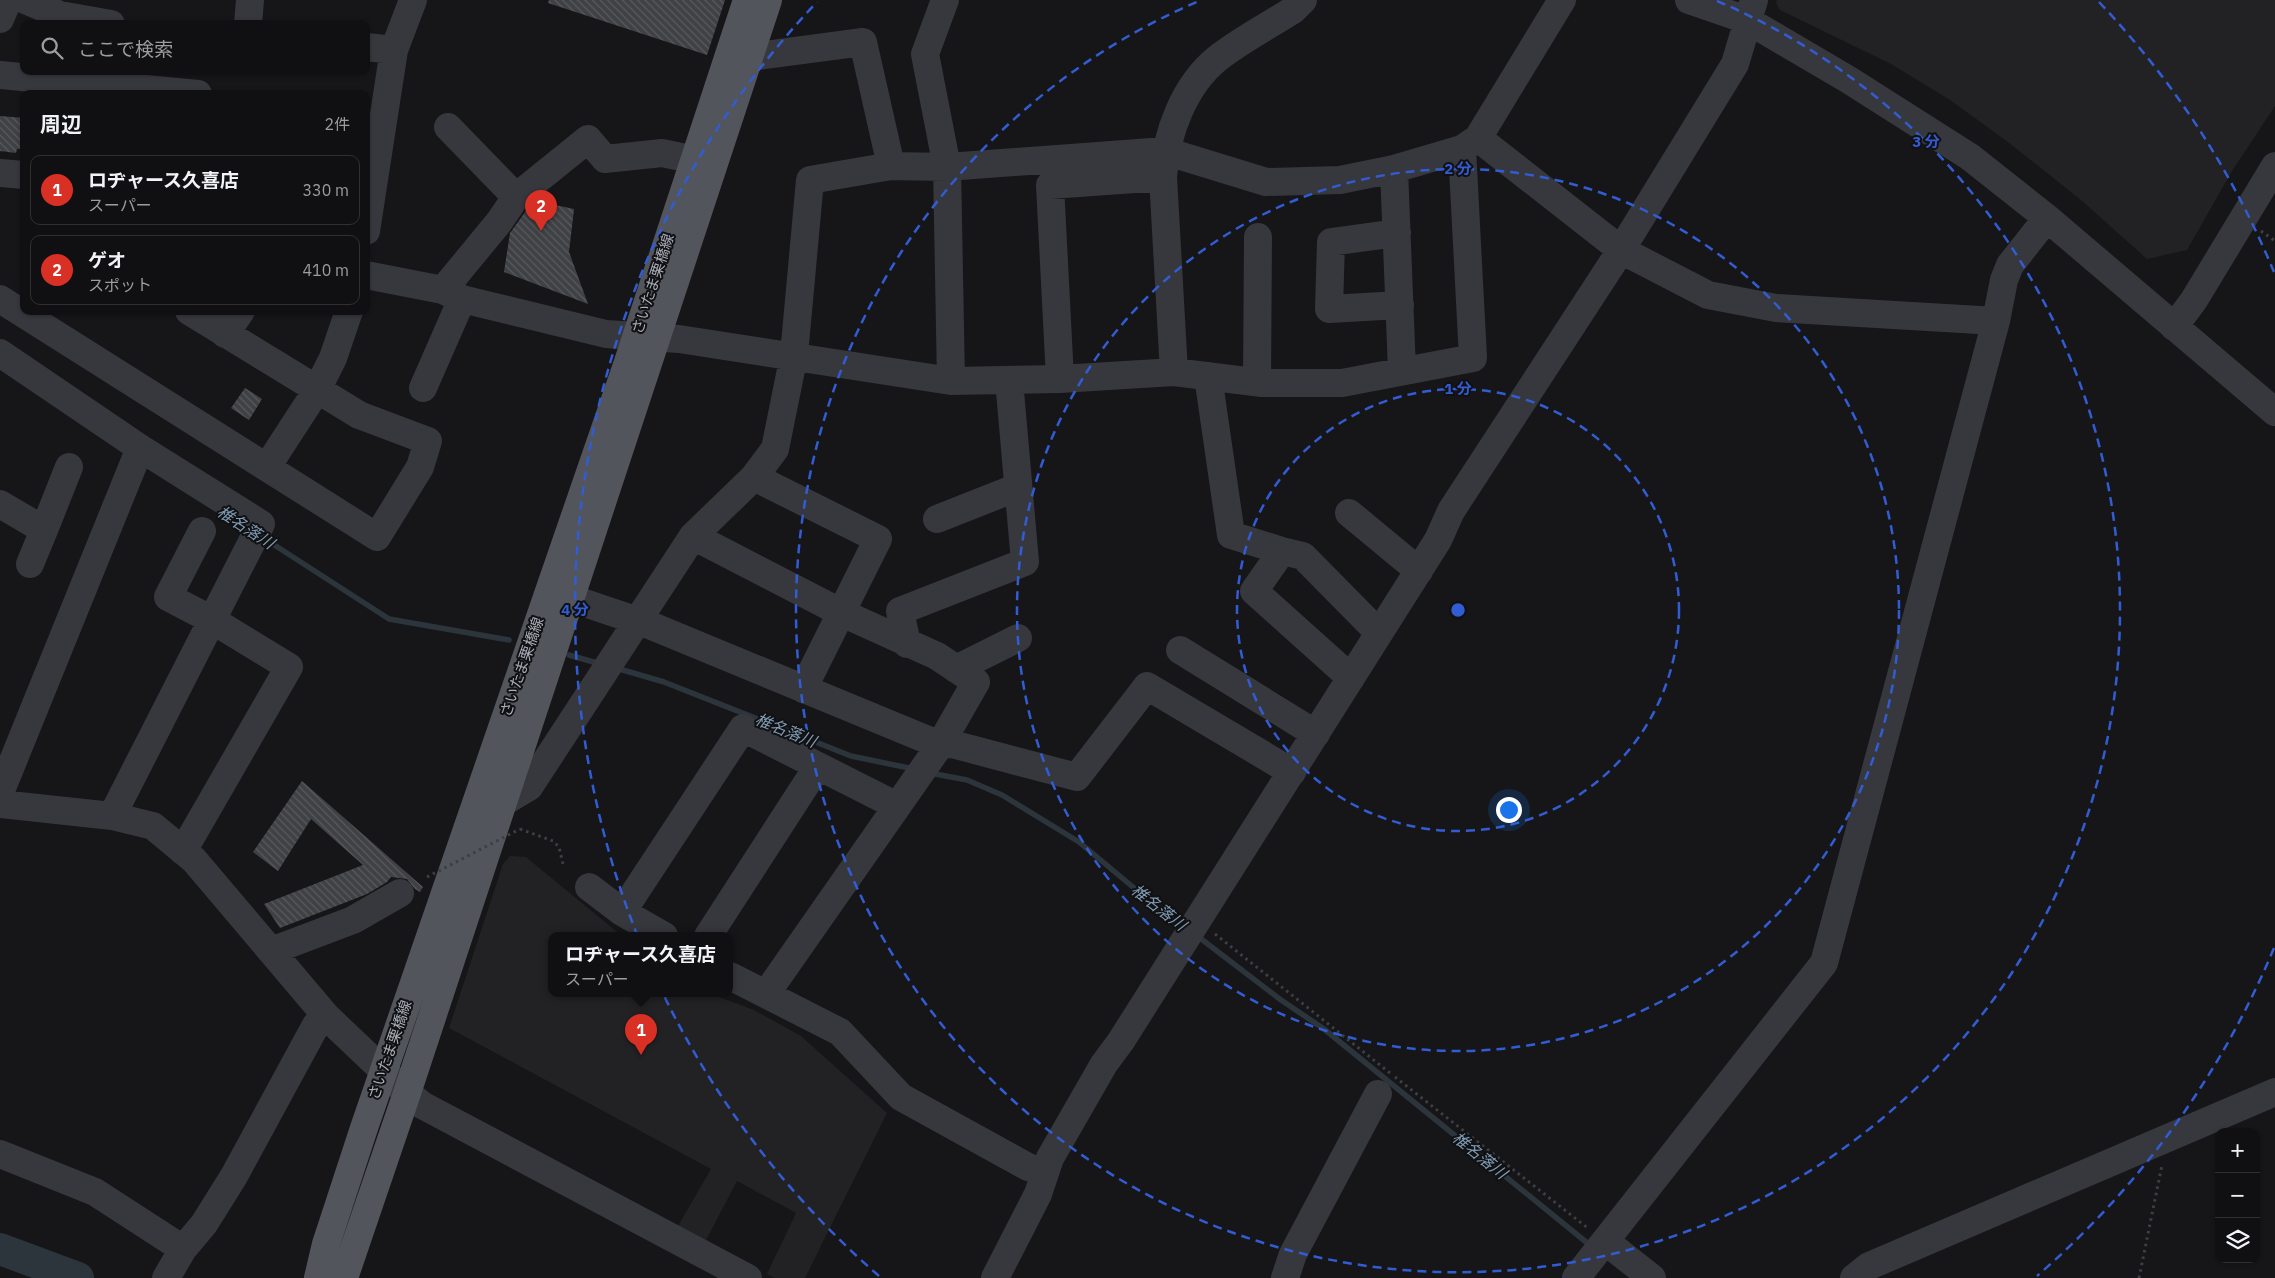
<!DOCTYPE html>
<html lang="ja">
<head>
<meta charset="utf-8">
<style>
	:root { --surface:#101012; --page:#19191b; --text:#f1f3f6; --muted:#9c9d9f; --line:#303032; --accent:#d93025 }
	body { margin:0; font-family:"IBM Plex Sans","Noto Sans JP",sans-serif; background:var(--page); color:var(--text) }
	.controls { position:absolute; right:15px; bottom:15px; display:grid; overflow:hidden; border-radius:10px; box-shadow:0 1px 4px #0004 }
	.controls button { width:45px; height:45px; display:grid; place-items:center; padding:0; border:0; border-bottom:1px solid var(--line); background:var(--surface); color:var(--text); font:25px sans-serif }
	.you { position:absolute; left:1508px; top:809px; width:18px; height:18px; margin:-12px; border:4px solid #fff; border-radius:50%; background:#1a73e8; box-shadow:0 0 0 8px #1a73e833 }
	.badge { display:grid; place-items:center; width:32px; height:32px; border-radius:50%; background:var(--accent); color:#fff; font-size:16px; font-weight:700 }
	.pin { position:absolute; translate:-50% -41px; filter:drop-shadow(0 1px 2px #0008) }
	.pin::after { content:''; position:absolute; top:26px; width:18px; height:15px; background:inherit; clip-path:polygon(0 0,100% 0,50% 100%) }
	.popup { position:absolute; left:548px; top:932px; width:185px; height:65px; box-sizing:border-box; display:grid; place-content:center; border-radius:10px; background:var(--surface); filter:drop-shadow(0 1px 4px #0005); font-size:16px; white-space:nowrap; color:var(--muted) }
	.popup b { font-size:19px; color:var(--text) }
	.popup::after { content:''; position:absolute; left:50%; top:100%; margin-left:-10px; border:10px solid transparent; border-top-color:var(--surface) }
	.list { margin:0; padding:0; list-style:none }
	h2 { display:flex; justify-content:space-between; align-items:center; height:65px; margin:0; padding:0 20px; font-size:21px }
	h2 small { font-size:16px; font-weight:400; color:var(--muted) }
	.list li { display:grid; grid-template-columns:32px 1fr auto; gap:15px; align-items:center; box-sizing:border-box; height:70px; margin:0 10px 10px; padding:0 10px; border:1px solid var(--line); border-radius:10px }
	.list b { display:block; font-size:19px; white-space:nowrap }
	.list p { margin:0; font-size:16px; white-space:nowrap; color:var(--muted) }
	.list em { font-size:16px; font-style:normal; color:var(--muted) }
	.icon { flex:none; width:28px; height:28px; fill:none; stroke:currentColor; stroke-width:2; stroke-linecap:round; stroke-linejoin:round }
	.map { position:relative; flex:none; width:2275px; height:1278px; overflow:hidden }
	.search { position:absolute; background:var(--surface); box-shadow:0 1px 4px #0004; left:20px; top:20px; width:350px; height:55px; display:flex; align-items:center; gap:12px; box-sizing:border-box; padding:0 18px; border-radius:10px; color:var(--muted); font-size:19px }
	.panel { position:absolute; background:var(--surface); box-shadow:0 1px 4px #0004; left:20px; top:90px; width:350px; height:225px; border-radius:10px }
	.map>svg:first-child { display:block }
</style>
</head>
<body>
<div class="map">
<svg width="2275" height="1278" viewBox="0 0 2275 1278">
	<defs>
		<pattern id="building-back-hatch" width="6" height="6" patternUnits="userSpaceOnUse" patternTransform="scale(1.25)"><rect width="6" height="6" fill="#404145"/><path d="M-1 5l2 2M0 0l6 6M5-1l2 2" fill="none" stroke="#595a5e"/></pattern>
	</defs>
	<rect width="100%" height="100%" fill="#161618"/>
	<path fill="#222225" d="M1777,0H2275V106L2232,171L2187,250L2147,259L2081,200L2008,142L1950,100L1891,64L1780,10L1776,3Z
		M510,856L526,857L622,936H552V994H711L754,1010L801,1036L887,1113L805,1278H774L767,1274L796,1213L737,1181L705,1242L678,1226L711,1169L449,1028L503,864Z"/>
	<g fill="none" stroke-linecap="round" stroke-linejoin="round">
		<path stroke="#2c353c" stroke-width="5.5" d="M262,537L389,619L509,640
			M569,655L597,663
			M616,668L664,682L851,756L914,769
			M930,773L967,780L1002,795L1079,842L1164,913L1184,927
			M1196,935L1281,1000L1324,1029L1591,1246"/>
		<path stroke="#2c353c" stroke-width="32" d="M0,1249L78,1278"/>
	</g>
	<path fill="url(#building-back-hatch)" d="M549,0H725L707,55L548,3Z
		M0,116L24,118V149H17L16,153L0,151Z
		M536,201L574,209L569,252L588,304L504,272L510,233L528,208Z
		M245,388L262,399L249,420L231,408Z
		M302,781L423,887L420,892L415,889L407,879L391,877L387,882L367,894L280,928L264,904L363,865L311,819L278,871L253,852Z"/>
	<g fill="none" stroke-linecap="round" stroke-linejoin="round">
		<path stroke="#3d3f44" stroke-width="3" stroke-dasharray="2.5 4" stroke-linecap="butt" d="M2261,231L2275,241
			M520,829L553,841L559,847L563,864
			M1215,934L1390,1073
			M1395,1077L1589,1229
			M2139,1278L2162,1165"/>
		<path stroke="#37383d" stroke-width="28" d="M25,0L60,15L111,24
			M945,0L925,54L947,167L951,381
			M1689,0L1747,20L1849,80L1970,157L2047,218L2275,412
			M0,19L8,0
			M248,24L250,0
			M366,47L394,50
			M749,57L863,42L891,166
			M0,75L198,94
			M448,127L516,197
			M1478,138L1621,250L1708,295L1776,308L1996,321
			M1394,169L1402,371
			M0,173L24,175
			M366,231L394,50L413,0
			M1397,233L1331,242L1329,309L1400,305
			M366,275L443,290L462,299L606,334L679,339L951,381L1060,379L1174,372L1262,383H1342L1473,358L1462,149
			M443,290L499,222L516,197L588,139L605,159L662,153L695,160
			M0,299L377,537L420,467L428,441L359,415L189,311
			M2174,327L2194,300L2275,166
			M225,334L241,311
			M0,353L140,448L261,524L112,816
			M1174,372L1163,177C1166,134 1184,85 1218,58C1241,40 1268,26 1293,10L1303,0
			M1208,376L1231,535L1282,551L1254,591L1351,678
			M1060,379L1050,185L1163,177
			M1257,382L1258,237
			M423,388L462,299
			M267,467L317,390L333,358L349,311
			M754,477L775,449L794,355L810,180L891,166L947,167L1165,151L1266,182L1340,180L1394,169L1462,149L1478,138L1562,0
			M0,504L44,530L30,564
			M1349,513L1419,571
			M937,519L1018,487
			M44,530L69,467
			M693,536L754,477L878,539L803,689
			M1282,551L1303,556L1379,633
			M570,598L647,624L940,745L952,744L1077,777L1147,686L1292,772
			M907,644L900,611L1025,562L1009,380
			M1180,650L1316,734
			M956,669L1018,638
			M0,793L140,448
			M502,803L529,787L693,536L842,613L937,656L976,682L940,745L766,994
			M0,804L112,816L153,826L194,860L327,1017L407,1093L422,1105L748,1278
			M183,851L289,667L212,620L168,597L202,531
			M589,887L622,912L664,936
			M622,912L743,728L897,806
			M708,936L818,766
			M271,951L353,920L400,893
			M730,976L840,1032L901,1097L1028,1167L1043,1172
			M0,1154L95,1192L183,1249
			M1605,1241L1652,1278
			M166,1278L183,1249L204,1224L234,1176L316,1025L327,1017
			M995,1278L1038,1194L1050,1158L1104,1064L1121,1041L1438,540L1451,511L1621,250L1735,64L1754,0
			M1285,1278L1293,1254L1378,1094
			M1576,1278L1824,963L1996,321L2004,280L2010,265L2047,218
			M1854,1278L1869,1266L2275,1092"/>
		<path stroke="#53555c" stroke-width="28" d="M318,1278L326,1244L364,1128L626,368L747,0
			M344,1278L407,1093L768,0"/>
		<path stroke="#3d3f44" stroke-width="3" stroke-dasharray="2.5 4" stroke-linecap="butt" d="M427,877L520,829"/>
	</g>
	<g fill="none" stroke="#325cd3" stroke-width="2.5" stroke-dasharray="9 6">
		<circle cx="1458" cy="610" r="221"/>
		<circle cx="1458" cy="610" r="441"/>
		<path d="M1717 1A662 662 0 1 1 1199 1"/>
		<path d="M2274 948A883 883 0 0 1 2037 1276M879 1276A883 883 0 0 1 817 2M2099 2A883 883 0 0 1 2274 272"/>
	</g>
	<g text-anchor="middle" stroke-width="4" stroke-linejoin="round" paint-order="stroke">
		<g font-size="15" fill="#a8adb8" stroke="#111113">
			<text transform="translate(653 284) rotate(-72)" y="5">さいたま栗橋線</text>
			<text transform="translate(522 667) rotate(-71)" y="5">さいたま栗橋線</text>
			<text transform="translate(390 1050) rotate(-71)" y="5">さいたま栗橋線</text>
		</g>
		<g font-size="16" font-style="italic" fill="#7f9bb3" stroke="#111113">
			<text transform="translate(246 527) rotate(33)" y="6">椎名落川</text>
			<text transform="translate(786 730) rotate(22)" y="6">椎名落川</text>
			<text transform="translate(1159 907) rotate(38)" y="6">椎名落川</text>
			<text transform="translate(1480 1155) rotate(39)" y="6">椎名落川</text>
		</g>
	</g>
	<circle cx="1458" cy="610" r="8" fill="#325cd3" stroke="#111113" stroke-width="2.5"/>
	<g font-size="15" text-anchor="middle" font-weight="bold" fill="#325cd3" stroke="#111113" stroke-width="4" stroke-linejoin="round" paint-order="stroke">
		<text x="1926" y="147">3 分</text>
		<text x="1458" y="174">2 分</text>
		<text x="1458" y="394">1 分</text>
		<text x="575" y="615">4 分</text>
	</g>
</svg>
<div class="controls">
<button>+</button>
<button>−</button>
<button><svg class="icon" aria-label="layers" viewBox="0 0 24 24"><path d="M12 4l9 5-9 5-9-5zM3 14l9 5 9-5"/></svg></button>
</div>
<div class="you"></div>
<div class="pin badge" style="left:641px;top:1055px">1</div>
<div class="popup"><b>ロヂャース久喜店</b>スーパー</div>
<div class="pin badge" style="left:541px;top:231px">2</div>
<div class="search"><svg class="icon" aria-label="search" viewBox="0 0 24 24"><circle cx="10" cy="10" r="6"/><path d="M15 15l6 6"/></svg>ここで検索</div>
<section class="panel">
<h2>周辺<small>2件</small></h2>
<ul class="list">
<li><span class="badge">1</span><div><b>ロヂャース久喜店</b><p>スーパー</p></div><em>330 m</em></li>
<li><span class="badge">2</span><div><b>ゲオ</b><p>スポット</p></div><em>410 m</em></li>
</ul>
</section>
</div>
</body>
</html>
